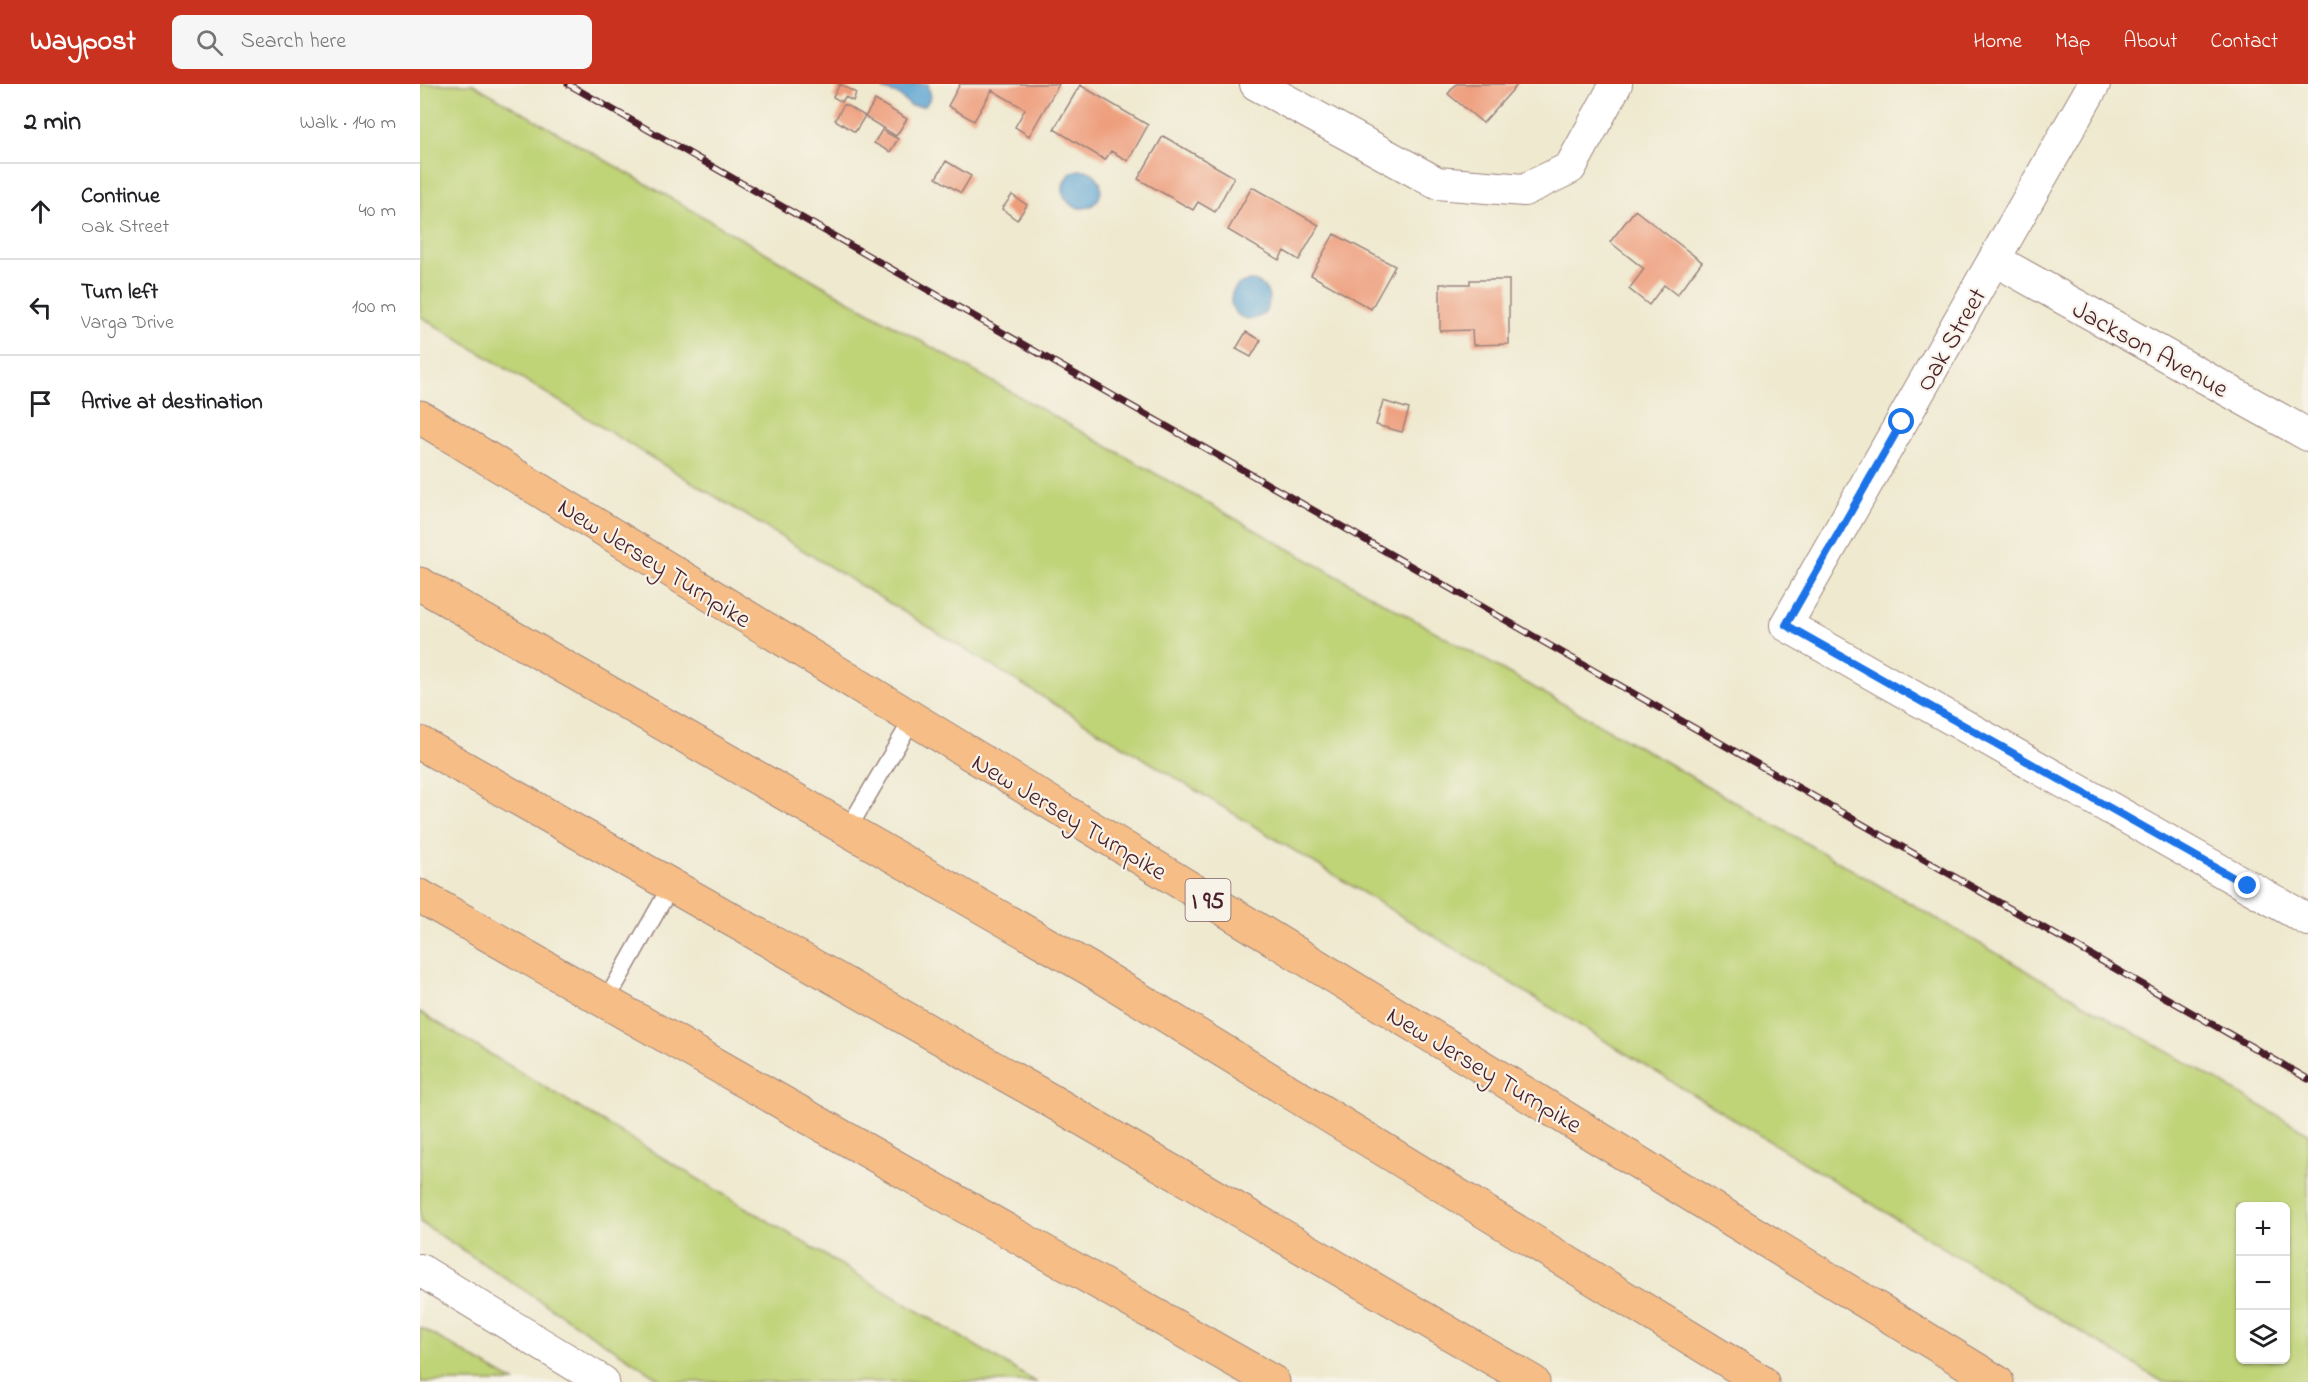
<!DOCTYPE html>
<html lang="en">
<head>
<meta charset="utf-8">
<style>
	:root { --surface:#fff; --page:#f6f6f6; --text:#202124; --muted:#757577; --line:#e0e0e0; --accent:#c8321e }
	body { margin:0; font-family:"Indie Flower",sans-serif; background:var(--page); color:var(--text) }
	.controls { position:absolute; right:18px; bottom:18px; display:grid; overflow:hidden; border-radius:9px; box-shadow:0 2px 4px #0004 }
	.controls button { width:54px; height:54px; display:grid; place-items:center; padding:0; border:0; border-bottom:2px solid var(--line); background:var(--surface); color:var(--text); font:30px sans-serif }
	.stop { position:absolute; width:18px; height:18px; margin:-14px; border:4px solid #1a73e8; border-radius:50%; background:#fff }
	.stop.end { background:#1a73e8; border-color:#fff; box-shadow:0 2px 6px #0008 }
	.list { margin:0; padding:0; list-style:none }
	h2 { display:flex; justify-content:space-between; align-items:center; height:78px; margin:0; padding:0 24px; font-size:26px }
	h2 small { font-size:20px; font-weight:400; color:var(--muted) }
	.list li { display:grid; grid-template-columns:39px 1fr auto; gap:18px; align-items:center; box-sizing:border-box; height:96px; padding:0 24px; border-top:2px solid var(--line) }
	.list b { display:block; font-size:22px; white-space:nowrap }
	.list p { margin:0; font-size:20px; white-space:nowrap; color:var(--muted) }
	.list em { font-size:20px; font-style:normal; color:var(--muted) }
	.icon { flex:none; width:33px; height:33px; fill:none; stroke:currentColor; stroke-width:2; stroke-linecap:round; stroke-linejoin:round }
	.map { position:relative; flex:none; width:1888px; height:1298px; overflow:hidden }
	header { display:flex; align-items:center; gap:36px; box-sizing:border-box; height:84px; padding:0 30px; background:var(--accent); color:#fff }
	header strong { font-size:28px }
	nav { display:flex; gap:33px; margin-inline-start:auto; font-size:21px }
	.search { width:420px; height:54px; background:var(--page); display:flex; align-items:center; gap:15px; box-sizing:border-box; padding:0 21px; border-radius:9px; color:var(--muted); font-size:22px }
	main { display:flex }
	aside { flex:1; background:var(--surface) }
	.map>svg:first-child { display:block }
</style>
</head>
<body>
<header>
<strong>Waypost</strong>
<div class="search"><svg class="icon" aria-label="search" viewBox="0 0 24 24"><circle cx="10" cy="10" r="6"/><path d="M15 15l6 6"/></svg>Search here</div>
<nav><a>Home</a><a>Map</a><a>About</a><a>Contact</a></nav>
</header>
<main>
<aside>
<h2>2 min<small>Walk · 140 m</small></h2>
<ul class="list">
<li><svg class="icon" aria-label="ahead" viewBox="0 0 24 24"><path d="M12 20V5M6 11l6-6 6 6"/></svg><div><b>Continue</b><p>Oak Street</p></div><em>40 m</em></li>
<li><svg class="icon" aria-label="left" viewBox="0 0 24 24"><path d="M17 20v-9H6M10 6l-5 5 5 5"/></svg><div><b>Turn left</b><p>Varga Drive</p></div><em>100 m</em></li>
<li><svg class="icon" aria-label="arrive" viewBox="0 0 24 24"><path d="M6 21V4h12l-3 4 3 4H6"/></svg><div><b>Arrive at destination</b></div></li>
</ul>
</aside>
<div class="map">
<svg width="1888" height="1298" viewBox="0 0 1888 1298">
	<rect width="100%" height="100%" fill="#f7f3e8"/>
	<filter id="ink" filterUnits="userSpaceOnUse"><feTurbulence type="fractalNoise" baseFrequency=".0167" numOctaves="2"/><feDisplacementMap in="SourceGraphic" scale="12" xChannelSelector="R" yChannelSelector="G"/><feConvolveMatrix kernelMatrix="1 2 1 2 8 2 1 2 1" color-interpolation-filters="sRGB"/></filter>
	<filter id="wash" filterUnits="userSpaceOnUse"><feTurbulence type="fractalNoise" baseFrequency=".008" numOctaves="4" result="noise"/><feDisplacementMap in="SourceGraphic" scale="24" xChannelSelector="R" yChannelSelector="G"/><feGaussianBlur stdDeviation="1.35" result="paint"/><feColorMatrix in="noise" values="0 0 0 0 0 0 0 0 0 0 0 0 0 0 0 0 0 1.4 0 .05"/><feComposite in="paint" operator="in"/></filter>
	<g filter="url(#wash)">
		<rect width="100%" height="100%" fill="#efe9cf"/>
		<path fill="#bfd377" stroke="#847951" stroke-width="1.5" fill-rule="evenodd" d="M0,0H53L400,200L1237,673L1888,1049V1298H1743L0,232ZM1866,1122V1276H1820V1122Z
			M0,928L616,1298H244L0,1138Z
			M0,1243L94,1298H0Z"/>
		<path fill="#59a3d1" stroke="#52617e" stroke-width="1.5" d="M461,0H508L511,13L505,22H491L477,10L464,6Z
			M643 105a19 19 0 1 1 38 0a19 19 0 1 1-38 0Z
			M811 216a19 19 0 1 1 38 0a19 19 0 1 1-38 0Z"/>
		<g id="blocks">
			<path fill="#ee9d7c" d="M420,0L436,9L433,17L425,13L422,18L413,13Z
				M540,0H639L609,52L595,43L605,25L572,6L554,37L528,22Z
				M1036,0H1098L1063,39L1028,10Z
				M660,1L728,41L708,77L691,67L685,76L634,45Z
				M455,16L487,35L476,52L445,33Z
				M424,20L445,32L435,48L415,36Z
				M462,46L478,55L470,68L454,59Z
				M743,52L814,93L795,128L778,118L773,126L718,95Z
				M526,77L551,92L541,109L516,94Z
				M832,103L899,141L879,176L864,167L859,176L808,146Z
				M592,111L607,121L597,136L582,125Z
				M1215,126L1282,178L1257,211L1244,201L1229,221L1209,205L1224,185L1190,158Z
				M914,150L975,182L951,225L891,191Z
				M1050,196H1089V260L1053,261L1052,246L1020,247V200H1050Z
				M826,248L841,256L831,273L816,265Z
				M963,317L989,325L982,348L956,341Z"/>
		</g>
	</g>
	<g filter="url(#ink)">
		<use href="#blocks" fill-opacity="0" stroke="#9c847d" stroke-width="1.5"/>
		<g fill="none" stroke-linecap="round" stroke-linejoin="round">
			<g stroke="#9c847d" stroke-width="19">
				<path id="service" d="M428,745L492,636
					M186,917L251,802"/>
			</g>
			<g stroke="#9c847d" stroke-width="34">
				<path id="minor" d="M836,0L1017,99L1104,106L1150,84L1196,0
					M1674,0L1366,541L1888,836
					M1575,176L1888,351
					M0,1186L183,1298"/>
			</g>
			<g stroke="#9c847d" stroke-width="35">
				<path id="motorway" d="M0,333L1577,1298
					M0,500L670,885L1342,1298
					M0,659L616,1008L1113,1298
					M0,812L853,1298"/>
			</g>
			<use href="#service" stroke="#fff" stroke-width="16"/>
			<use href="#minor" stroke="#fff" stroke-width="32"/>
			<use href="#motorway" stroke="#f6be86" stroke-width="33"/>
			<g stroke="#4a1f2b" stroke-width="7">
				<path id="rail" d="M148,0L1888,995"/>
			</g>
			<use href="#rail" stroke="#f7f3e8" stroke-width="4.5" stroke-dasharray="14" stroke-linecap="butt"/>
		</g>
	</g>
	<g fill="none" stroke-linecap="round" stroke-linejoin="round" filter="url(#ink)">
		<path stroke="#1a73e8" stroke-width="8" d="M1482,338L1366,541L1828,802"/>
	</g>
	<g text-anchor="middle" stroke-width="4.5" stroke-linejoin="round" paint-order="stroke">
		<rect fill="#f7f3e8" stroke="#7e5f64" stroke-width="1.5" x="765.5" y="795" width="45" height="42" rx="4.5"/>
		<g font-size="24" font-weight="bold" fill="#4a1f2b">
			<text x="788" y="824">I 95</text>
		</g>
		<g font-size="26" fill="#4a1f2b" stroke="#f7f3e8">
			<text transform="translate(1530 255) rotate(-60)" y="9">Oak Street</text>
			<text transform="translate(1731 264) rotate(29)" y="9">Jackson Avenue</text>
			<text transform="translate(235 478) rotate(32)" y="9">New Jersey Turnpike</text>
			<text transform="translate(650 732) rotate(31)" y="9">New Jersey Turnpike</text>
			<text transform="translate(1065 985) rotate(31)" y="9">New Jersey Turnpike</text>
		</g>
	</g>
</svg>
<div class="controls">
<button>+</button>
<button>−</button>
<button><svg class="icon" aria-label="layers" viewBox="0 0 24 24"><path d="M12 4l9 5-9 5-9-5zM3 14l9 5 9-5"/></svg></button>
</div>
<div class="stop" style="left:1482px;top:338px"></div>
<div class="stop end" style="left:1828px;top:802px"></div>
</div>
</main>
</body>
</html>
